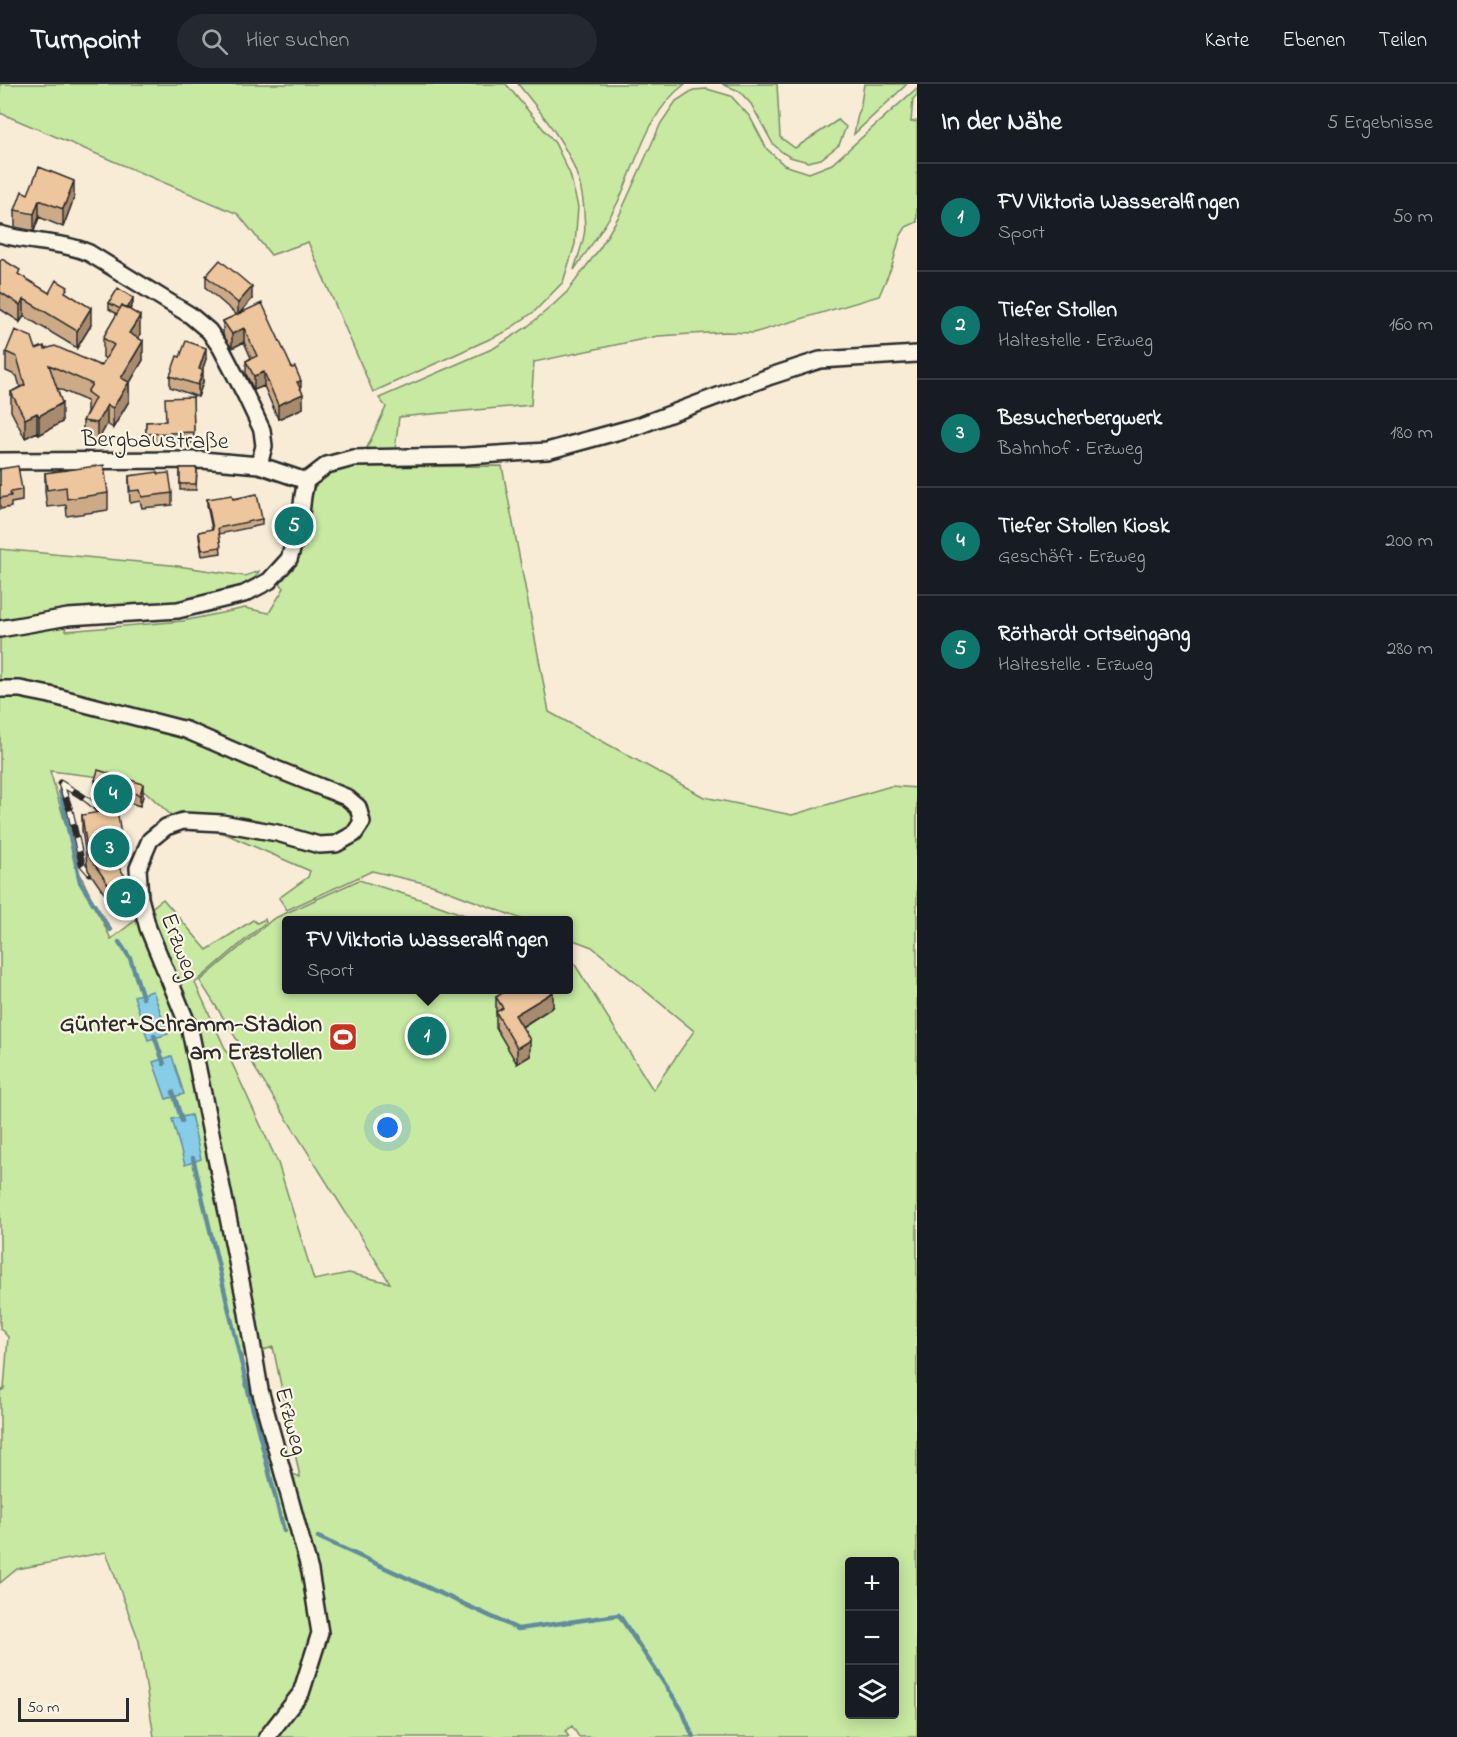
<!DOCTYPE html>
<html lang="de">
<head>
<meta charset="utf-8">
<style>
	:root { --surface:#171b24; --page:#242831; --text:#f1f3f6; --muted:#9ea1a6; --line:#363941; --accent:#0f766e }
	body { margin:0; font-family:"Indie Flower",sans-serif; background:var(--page); color:var(--text) }
	.controls { position:absolute; right:18px; bottom:18px; display:grid; overflow:hidden; border-radius:6px; box-shadow:0 3px 15px #0003 }
	.controls button { width:54px; height:54px; display:grid; place-items:center; padding:0; border:0; border-bottom:2px solid var(--line); background:var(--surface); color:var(--text); font:30px sans-serif }
	.scale { position:absolute; left:18px; bottom:15px; width:111px; box-sizing:border-box; padding-left:6px; border:3px solid #2b2b2b; border-top:0; font-size:16px; line-height:21px; white-space:nowrap; color:#2b2b2b; -webkit-text-stroke:4px #fcf5e5; paint-order:stroke }
	.you { position:absolute; left:388px; top:1044px; width:21px; height:21px; margin:-15px; border:4px solid #fff; border-radius:50%; background:#1a73e8; box-shadow:0 0 0 9px #1a73e833 }
	.badge { display:grid; place-items:center; width:39px; height:39px; border-radius:50%; background:var(--accent); color:#fff; font-size:20px; font-weight:700 }
	.pin { position:absolute; translate:-50% -50%; border:3px solid #fff; box-shadow:0 2px 6px #0006 }
	.popup { position:absolute; left:282px; top:832px; width:291px; height:78px; box-sizing:border-box; display:grid; place-content:center; border-radius:6px; background:var(--surface); filter:drop-shadow(0 2px 4px #0005); font-size:20px; white-space:nowrap; color:var(--muted) }
	.popup b { font-size:22px; color:var(--text) }
	.popup::after { content:''; position:absolute; left:50%; top:100%; margin-left:-12px; border:12px solid transparent; border-top-color:var(--surface) }
	.list { margin:0; padding:0; list-style:none }
	h2 { display:flex; justify-content:space-between; align-items:center; height:78px; margin:0; padding:0 24px; font-size:26px }
	h2 small { font-size:20px; font-weight:400; color:var(--muted) }
	.list li { display:grid; grid-template-columns:39px 1fr auto; gap:18px; align-items:center; box-sizing:border-box; height:108px; padding:0 24px; border-top:2px solid var(--line) }
	.list b { display:block; font-size:22px; white-space:nowrap }
	.list p { margin:0; font-size:20px; white-space:nowrap; color:var(--muted) }
	.list em { font-size:20px; font-style:normal; color:var(--muted) }
	.icon { flex:none; width:33px; height:33px; fill:none; stroke:currentColor; stroke-width:2; stroke-linecap:round; stroke-linejoin:round }
	.map { position:relative; flex:none; width:917px; height:1653px; overflow:hidden }
	header { display:flex; align-items:center; gap:36px; box-sizing:border-box; height:84px; padding:0 30px; background:var(--surface); border-bottom:2px solid var(--line) }
	header strong { font-size:28px }
	nav { display:flex; gap:33px; margin-inline-start:auto; font-size:21px }
	.search { width:420px; height:54px; background:var(--page); display:flex; align-items:center; gap:15px; box-sizing:border-box; padding:0 21px; border-radius:33px; color:var(--muted); font-size:22px }
	main { display:flex }
	aside { flex:1; background:var(--surface) }
	.map>svg:first-child { display:block }
</style>
</head>
<body>
<header>
<strong>Turnpoint</strong>
<div class="search"><svg class="icon" aria-label="search" viewBox="0 0 24 24"><circle cx="10" cy="10" r="6"/><path d="M15 15l6 6"/></svg>Hier suchen</div>
<nav><a>Karte</a><a>Ebenen</a><a>Teilen</a></nav>
</header>
<main>
<div class="map">
<svg width="917" height="1653" viewBox="0 0 917 1653">
	<rect width="100%" height="100%" fill="#f9ecd7"/>
	<filter id="ink" filterUnits="userSpaceOnUse"><feTurbulence type="fractalNoise" baseFrequency=".0167" numOctaves="2"/><feDisplacementMap in="SourceGraphic" scale="12" xChannelSelector="R" yChannelSelector="G"/><feConvolveMatrix kernelMatrix="1 2 1 2 8 2 1 2 1" color-interpolation-filters="sRGB"/></filter>
	<g filter="url(#ink)">
		<path fill="#c7e9a2" stroke="#798a66" stroke-width="1.5" fill-rule="evenodd" d="M0,0H506L555,59L570,90L578,123L575,160L563,198L535,227L505,248L373,308L308,158L271,171L238,130L0,29Z
			M518,0H685C647,28 637,80 617,120C605,143 589,164 574,186C577,175 582,163 584,151C586,144 584,135 584,128C582,77 549,38 518,0Z
			M722,0H777L780,53L795,64L838,36L846,43L839,61L821,75L808,78L790,73L783,69L773,60L751,20L739,7Z
			M864,0H907L854,50L858,30L860,26Z
			M917,4V11L913,15L911,38L917,37V138L906,143L900,153L892,182L879,212L753,249L725,248L658,252L534,278L531,321L399,333L395,366L365,368L386,323L379,314L494,264L527,243L553,221L567,208L600,164L619,132L661,39L676,17L693,6L707,5L731,12L750,33L767,65L784,81L809,89L832,80Z
			M502,382L549,628L704,713L792,731L891,702L917,704V1653H579L572,1642L565,1647L569,1653H154L139,1557L106,1468L17,1485L0,1499V1307L4,1305L8,1253L0,1244V602L4,598L0,597V465L171,481L245,492L259,487L253,498C192,523 125,524 60,529L66,547L183,537L245,524L269,529L284,504L279,498C285,490 294,482 299,473C301,469 301,463 302,459C312,423 300,399 343,383ZM50,687L101,693L147,709L174,734L228,751L310,787L308,793L279,814L287,826L372,787L432,801L524,836H568V854L592,863L694,947L653,1006L569,871L568,870V906H286V836H478L426,817L359,796L273,835L200,897L390,1199L349,1189L314,1196L278,1079L195,899L266,838L265,835L257,839L253,836L207,866L163,815L111,855L80,790ZM273,1263L300,1393L271,1381L239,1274ZM850,1478H894V1630H850Z"/>
		<path fill="#87cde8" stroke="#628c9c" stroke-width="1.5" d="M153,907L168,950L148,956L134,912Z
			M172,972L184,1010L166,1015L153,978Z
			M191,1031L201,1075L185,1081L172,1035Z"/>
		<g fill="none" stroke-linecap="round" stroke-linejoin="round">
			<path stroke="#628c9c" stroke-width="4.5" d="M60,707L80,798L110,846
				M119,858L130,874L143,914
				M154,951L164,980
				M173,1008L182,1037
				M193,1074L246,1298L284,1447
				M318,1453L518,1545L619,1531L682,1626L693,1653"/>
			<g stroke="#2b2b2b" stroke-width="20">
				<path id="minor" d="M0,150C29,159 61,157 89,169L190,231L209,247L221,264L245,310L262,346L264,362L259,381
					M0,377L202,376L259,381L306,397
					M306,397L327,381L353,374L466,372L547,367L638,342L771,292L820,276L917,270
					M0,545L68,533L178,526L244,510L269,497L289,475L300,439L303,412L306,397
					M0,605H20L50,611L186,646L276,685L346,713L358,723L362,738L354,750L336,760L319,761L277,749L222,739L183,737L166,743L150,756L138,784L140,814L148,844L190,946L245,1217L260,1306L310,1487L320,1549L301,1609L267,1653"/>
			</g>
			<use href="#minor" stroke="#fcf5e5" stroke-width="15"/>
			<g stroke="#2b2b2b" stroke-width="7">
				<path id="rail" d="M60,699C79,711 99,718 106,742
					M61,700L70,726L82,780L90,789"/>
			</g>
			<use href="#rail" stroke="#fcf5e5" stroke-width="4.5" stroke-dasharray="14" stroke-linecap="butt"/>
		</g>
		<path fill="#cdaa87" stroke="#2b2b2b" stroke-width="1.5" d="M28,110L74,114L63,143L39,133L34,147L15,143V126Z
			M0,177L20,192L49,209L68,210L91,241L77,264L24,232L20,238L0,225Z
			M206,192L252,215L239,230L301,306L303,324L278,335L264,302L254,306L246,290V277L251,274L244,258L232,264L223,251V237L237,231L206,204Z
			M109,219H133L130,226L140,251L138,254L143,276L129,300V317L113,344L107,340L97,358L83,356V337L87,328V317L57,304L62,338L39,351L37,348L25,354L11,327V308L20,303L17,292L6,287V268L36,265H45L101,282L106,275L103,273V254L117,230L109,225Z
			M180,273L206,275L202,286L203,298L198,313L170,303V292Z
			M193,313L194,359L146,360V338L165,337Z
			M180,384H197L196,406H180Z
			M0,385L22,406V417L11,419V423L0,425Z
			M45,389L108,409V426L67,432L66,421L47,423L45,407Z
			M158,390L172,409V421L142,424L140,417L130,419L129,403V392Z
			M207,415H233L262,435V441L219,450L221,469L202,472L199,453V448L212,445L207,421Z
			M95,696L143,712L140,722L95,708Z
			M82,731L122,758V773L113,774L125,807L110,818L88,786L82,746Z
			M496,913L553,923L522,943L530,972L517,980L496,944Z"/>
		<path fill="#a78b6e" stroke="#2b2b2b" stroke-width="1.5" d="M74,97V114L63,143V125Z
			M39,116V133L34,147V130Z
			M252,203V215L238,231V219Z
			M133,214V219L125,234V228Z
			M24,215V232L20,238V221Z
			M91,224V241L77,264V247Z
			M140,232V251L129,268V249Z
			M244,244V258L232,264V250Z
			M143,257V276L129,300V317L113,344V324L121,294Z
			M206,264V275L199,296V285Z
			M203,286V298L198,313V301Z
			M264,288V302L254,306V292Z
			M301,297V311L297,298Z
			M303,310V324L278,335V321Z
			M62,319V338L39,351V332Z
			M107,321V340L97,358V339Z
			M37,329V348L25,354V335Z
			M143,700V712L140,722V711Z
			M125,792V807L110,818V803Z
			M553,908V923L515,947V931Z
			M530,956V972L517,980V964Z"/>
		<path fill="#eec69d" stroke="#2b2b2b" stroke-width="1.5" d="M39,83L74,97L63,125L39,116L34,130L15,126L22,107L28,110Z
			M2,175L20,186L18,190L49,209L56,196L68,203L65,208L91,224L77,247L24,215L20,221L0,208V177Z
			M220,176L252,203L238,219L206,192Z
			M118,204L133,214L127,225L122,221L120,225L109,219Z
			M262,219L292,284L295,283L301,297L297,298L303,310L278,321L264,288L254,292L246,277L257,272L244,244L232,250L223,237Z
			M122,221L140,232L129,249L143,257L121,294L129,298L113,324L107,321L97,339L83,337L95,314L87,308L92,300L49,281L62,319L39,332L37,329L25,335L11,308L25,301L17,273L6,268L15,246L32,253L36,265L44,262L45,265L55,262L101,282L114,261L103,254Z
			M186,257L206,264L199,285L203,286L198,301L170,292L177,272L180,273Z
			M193,313L194,348L146,350V338L166,337L165,314Z
			M104,381L108,409L67,415L66,403L47,406L45,389Z
			M18,382L22,406L10,408L11,412L0,414V385Z
			M180,384H197L196,400H180Z
			M158,388V390L169,389L172,409L142,413L140,406L130,407L129,392Z
			M257,410L262,435L218,444L221,463L202,466L199,448L213,445L207,415L232,411L233,415Z
			M98,686L143,700L140,711L95,696Z
			M117,725L122,758L103,761L125,792L110,803L88,771L82,731Z
			M507,906H552L553,908L515,931L530,956L517,964L496,928L503,924L496,913Z"/>
	</g>
	<defs>
		<g id="stadium-square" transform="scale(1.5)"><rect x="-9" y="-9" width="18" height="18" rx="4" fill="#c8321e" stroke="#fcf5e5"/><path d="M0-5a6.5 5 0 1 0 0 10a6.5 5 0 1 0 0-10ZM-3.5-1.8h7v3.6h-7Z" fill="#fff"/></g>
	</defs>
	<g fill-rule="evenodd">
		<use href="#stadium-square" x="343" y="953"/>
	</g>
	<g text-anchor="middle" stroke-width="4.5" stroke-linejoin="round" paint-order="stroke">
		<g font-size="24" fill="#2b2b2b" stroke="#fcf5e5">
			<text transform="translate(155 355) rotate(1)" y="8">Bergbaustraße</text>
			<text transform="translate(181 862) rotate(69)" y="8">Erzweg</text>
			<text transform="translate(292 1337) rotate(75)" y="8">Erzweg</text>
		</g>
		<g font-size="24" font-weight="bold" fill="#2b2b2b" stroke="#fcf5e5" text-anchor="end">
			<text x="322" y="947">Günter+Schramm-Stadion<tspan x="322" dy="28">am Erzstollen</tspan></text>
		</g>
	</g>
</svg>
<div class="controls">
<button>+</button>
<button>−</button>
<button><svg class="icon" aria-label="layers" viewBox="0 0 24 24"><path d="M12 4l9 5-9 5-9-5zM3 14l9 5 9-5"/></svg></button>
</div>
<div class="scale">50 m</div>
<div class="you"></div>
<div class="pin badge" style="left:427px;top:952px">1</div>
<div class="popup"><b>FV Viktoria Wasseralfingen</b>Sport</div>
<div class="pin badge" style="left:126px;top:814px">2</div>
<div class="pin badge" style="left:110px;top:764px">3</div>
<div class="pin badge" style="left:113px;top:710px">4</div>
<div class="pin badge" style="left:294px;top:442px">5</div>
</div>
<aside>
<h2>In der Nähe<small>5 Ergebnisse</small></h2>
<ul class="list">
<li><span class="badge">1</span><div><b>FV Viktoria Wasseralfingen</b><p>Sport</p></div><em>50 m</em></li>
<li><span class="badge">2</span><div><b>Tiefer Stollen</b><p>Haltestelle · Erzweg</p></div><em>160 m</em></li>
<li><span class="badge">3</span><div><b>Besucherbergwerk</b><p>Bahnhof · Erzweg</p></div><em>180 m</em></li>
<li><span class="badge">4</span><div><b>Tiefer Stollen Kiosk</b><p>Geschäft · Erzweg</p></div><em>200 m</em></li>
<li><span class="badge">5</span><div><b>Röthardt Ortseingang</b><p>Haltestelle · Erzweg</p></div><em>280 m</em></li>
</ul>
</aside>
</main>
</body>
</html>
